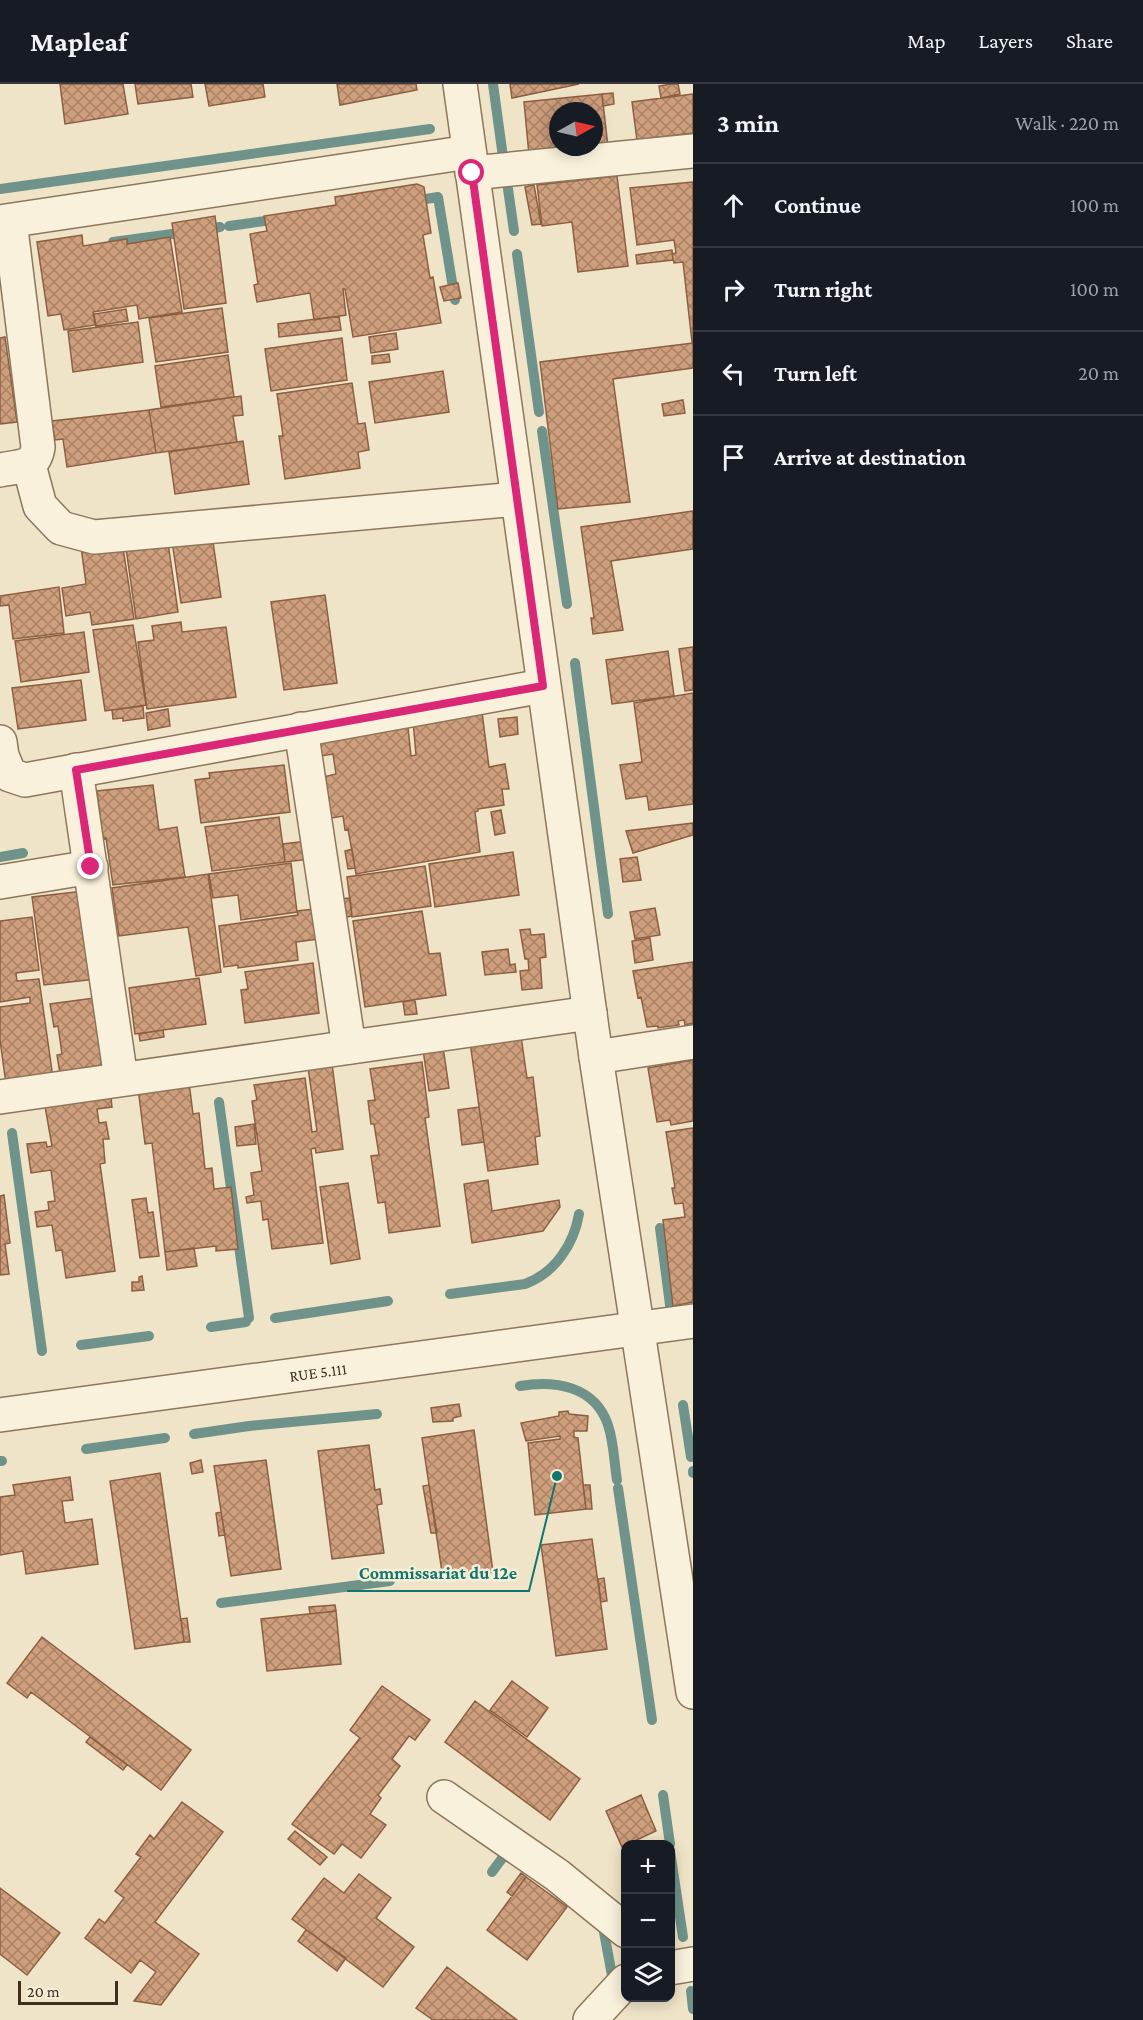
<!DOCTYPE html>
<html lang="en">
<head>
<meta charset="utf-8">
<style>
	:root { --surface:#171b24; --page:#20242c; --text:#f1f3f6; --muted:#9ea1a6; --line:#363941 }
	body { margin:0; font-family:"Crimson Pro",serif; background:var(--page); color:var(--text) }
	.controls { position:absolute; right:18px; bottom:18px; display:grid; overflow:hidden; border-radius:12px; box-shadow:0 3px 15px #0003 }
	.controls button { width:54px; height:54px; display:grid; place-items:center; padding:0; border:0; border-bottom:2px solid var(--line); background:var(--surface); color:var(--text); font:30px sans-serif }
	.compass { position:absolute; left:549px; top:18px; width:54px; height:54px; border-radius:50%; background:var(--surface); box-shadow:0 3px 15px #0003; rotate:82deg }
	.scale { position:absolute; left:18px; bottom:15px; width:100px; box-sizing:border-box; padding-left:6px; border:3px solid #3d2e20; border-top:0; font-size:16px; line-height:21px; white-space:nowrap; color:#3d2e20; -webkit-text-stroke:4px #f7eed8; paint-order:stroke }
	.stop { position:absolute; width:18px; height:18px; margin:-14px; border:4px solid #db2777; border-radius:50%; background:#fff }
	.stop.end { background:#db2777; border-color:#fff; box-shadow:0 2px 6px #0008 }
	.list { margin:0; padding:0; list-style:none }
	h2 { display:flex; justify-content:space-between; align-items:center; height:78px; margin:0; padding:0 24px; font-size:26px }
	h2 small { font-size:20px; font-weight:400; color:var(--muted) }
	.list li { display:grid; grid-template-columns:39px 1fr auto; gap:18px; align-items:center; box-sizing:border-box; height:84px; padding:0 24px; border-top:2px solid var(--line) }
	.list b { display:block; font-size:22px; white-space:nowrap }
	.list em { font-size:20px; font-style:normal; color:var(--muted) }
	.icon { flex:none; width:33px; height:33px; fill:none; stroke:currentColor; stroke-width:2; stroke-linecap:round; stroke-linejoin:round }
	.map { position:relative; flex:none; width:693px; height:1936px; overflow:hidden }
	header { display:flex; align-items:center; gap:36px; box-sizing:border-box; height:84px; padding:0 30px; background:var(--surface); border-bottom:2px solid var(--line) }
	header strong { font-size:28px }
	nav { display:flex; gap:33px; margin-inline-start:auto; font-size:21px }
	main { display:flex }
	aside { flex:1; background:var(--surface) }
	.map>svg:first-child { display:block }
</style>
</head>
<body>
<header>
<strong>Mapleaf</strong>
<nav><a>Map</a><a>Layers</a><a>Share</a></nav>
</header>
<main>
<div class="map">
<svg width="693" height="1936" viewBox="0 0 693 1936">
	<defs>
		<pattern id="building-cross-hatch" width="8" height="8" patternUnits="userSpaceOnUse" patternTransform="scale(1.5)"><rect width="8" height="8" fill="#cf9f7d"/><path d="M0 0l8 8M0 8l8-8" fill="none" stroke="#a98266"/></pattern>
	</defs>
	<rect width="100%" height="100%" fill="#f0e4c8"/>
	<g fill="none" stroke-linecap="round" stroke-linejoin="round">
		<path stroke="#6f938a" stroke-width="10" d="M493,0L503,73
			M506,91L514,147
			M0,105L430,45
			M414,117L438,113L455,216
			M229,142L279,135
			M202,146L220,143
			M113,158L187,148
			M517,170L539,328
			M542,347L567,520
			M575,579L608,830
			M0,773L23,769
			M219,1018L249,1234
			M12,1049L42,1267
			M660,1144L672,1236
			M450,1210L525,1200C555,1189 574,1160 579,1130
			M275,1234L388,1217
			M211,1243L246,1238
			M81,1261L149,1252
			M520,1302C555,1296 595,1302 608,1341C614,1359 614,1378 617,1396
			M683,1321L691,1373
			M194,1350L249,1342L377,1330
			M86,1365L165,1354
			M0,1377H2
			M693,1387V1389
			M618,1404L652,1636
			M221,1519L390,1497
			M663,1711L670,1760
			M670,1767L683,1853
			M492,1788L509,1765L512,1767
			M604,1848L613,1897L611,1900
			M691,1907L693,1925"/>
	</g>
	<path fill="url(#building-cross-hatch)" stroke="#8d5f41" stroke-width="1.5" fill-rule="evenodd" d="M60,0H123L128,30L65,40Z
		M135,0H191L193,13L138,20Z
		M205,0H263L265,13L209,22Z
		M337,0H416L417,6L340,21Z
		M510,0H579L512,14Z
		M671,0H678L680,10L661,14L659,2Z
		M613,9L614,20L603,22L602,10Z
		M602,10L608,63L529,71L524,18ZM558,27H594V63H558Z
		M693,10V49L637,56L632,18Z
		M617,92L628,182L578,188L572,138L542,142L537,101Z
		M693,98V258H692L683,178L674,179L672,170L676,169L674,156L637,161L630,104Z
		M417,100L424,103L431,149L423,151L430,194L433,193L441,239L353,253L345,205H343L346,231L314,236L310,209L257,218L254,201L258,200L250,150L267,147L264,132L336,121L335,113Z
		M534,101L541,140L532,141L525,103Z
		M215,132L226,219L184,225L172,139Z
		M82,151L83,162L127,155V160L170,153L182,228L139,235L137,221L93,228L95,241L64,246L61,230L48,232L37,158Z
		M672,166L673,176L637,180L636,171Z
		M458,199L461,214L444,217L440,203Z
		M222,224L228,268L156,278L149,234Z
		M126,225L128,237L96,242L94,230Z
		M339,232L341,246L279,253L278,240Z
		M138,238L143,278L73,288L68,247Z
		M396,249L398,265L371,269L369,253Z
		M5,253L17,338L0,340V254Z
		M342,254L347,296L271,307L265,265Z
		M693,259V284L613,295L630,418L558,425L540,278Z
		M389,270L390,278L372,280V272Z
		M228,271L234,313L161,323L155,282Z
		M443,287L449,328L375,339L369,298Z
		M352,299L358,340L365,339L369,366L358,368L360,384L285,395L279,352H283L277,310Z
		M241,312L243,331L233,332L237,358L156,369L149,326Z
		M683,316L685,329L664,332L662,320Z
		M149,326L156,369L67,383L63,355L55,356L52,337Z
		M243,357L249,400L175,410L169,368Z
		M693,427V465L611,477L623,546L593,550L591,534H594L581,443Z
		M211,444L221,513L181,519L171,450Z
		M167,452L178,528L136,535L125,457Z
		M122,457L134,535L92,541L90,528L66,532L62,504L86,500L81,463Z
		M59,503L64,549L13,555L9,521L0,522V512Z
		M325,511L337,599L284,606L271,518Z
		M181,538L182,548L226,543L236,613L147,625L138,558L154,556L152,542Z
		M133,541L146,621L105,627L93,546Z
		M84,548L89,588L21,598L15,557Z
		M693,563V606L685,607L679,565Z
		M668,567L674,612L612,620L606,576Z
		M81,596L86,636L18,645L12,604Z
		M693,609V720L649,726L647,712L626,715L620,681L642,678L634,619Z
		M143,622L144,634L123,637V634L113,635L112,626Z
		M168,625L170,642L148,646L146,629Z
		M482,628L489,683L505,680L509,705H502L504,721L478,725V727L475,728L480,768L356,790L348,745L345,746L343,732L326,735L319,694L336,690L333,670L321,672L316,648L407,634L411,672L416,671L413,637Z
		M517,633L518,650L500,653L498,635Z
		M284,681L290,728L201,739L195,696L210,694L209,689Z
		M153,701L159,746L177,743L185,793L113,801L106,754L103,755L97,707Z
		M501,726L505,749L495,751L491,728Z
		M279,733L285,778L212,787L205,743Z
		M693,739V751L633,769L626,747Z
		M307,757L310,775L285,778L283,760Z
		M352,765L355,784L348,785L345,767Z
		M513,768L519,811L435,823L429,780Z
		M637,773L641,796L623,798L620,775Z
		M291,779L297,828L241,836L238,811L213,814L209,790Z
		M425,782L431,822L352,833L347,793Z
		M208,790L221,888L196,892L188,843L119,852L112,804Z
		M84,807L96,895L44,901L32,813Z
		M350,814L352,832L342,834L339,815Z
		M655,824L660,851L635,855L630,828Z
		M314,825L318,855L296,858L298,876L238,884V881L224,883L219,842L298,831L297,827Z
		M422,827L429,870L440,869L446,911L365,923L353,837Z
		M32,833L39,886L16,889L17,897L39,895L53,994L6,1000L0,956V923L30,919V913L0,918V837Z
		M530,845L531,851L544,850L546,873L540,874L542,904L522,906L520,887L529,886L528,875H525L520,846Z
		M650,854L653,876L635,879L632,857Z
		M508,865L510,881L515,880L516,888L485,891L482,868Z
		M693,878V939L685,941L684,936L678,937L679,941L658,944V942L647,943L641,913L638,914L633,887Z
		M313,879L319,929L245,939L241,906L248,905L245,888Z
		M199,894L206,940L135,950L129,904Z
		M94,914L106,995L62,1002L57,971L62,970L58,942L54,943L50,920Z
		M415,916L417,930L405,931L403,918Z
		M163,946L164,953L140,957L139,950Z
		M521,952L527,994L533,993L540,1052L535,1053L538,1080L488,1087L470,958Z
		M442,956L449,1004L429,1007L422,959Z
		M331,972L343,1065L316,1069L315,1064L311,1065L323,1159L272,1165L268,1135L263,1136L261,1117L247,1119L246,1113L254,1111L251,1089L262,1087L252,1017L257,1016L254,1001L305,994L312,1048L317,1047L307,976Z
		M693,976V1037L671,1041L670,1036L657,1038L648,984Z
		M422,978L429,1033L425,1034L440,1142L389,1149L385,1118L378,1119L371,1072L379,1071L374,1040H371L368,1017L375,1016L370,985Z
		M189,998L193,1030L199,1029L205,1085L212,1084L214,1105L231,1103L238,1165L216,1167V1162L165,1168L152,1059L145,1060L138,1004Z
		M110,1003L112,1023L97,1025L99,1039L106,1038L109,1055H103L105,1079L100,1080L115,1187L66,1194L62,1166L56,1167L52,1141L37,1143L35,1128L49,1126L48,1118L55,1117L51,1086L31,1089L27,1060L46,1058L47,1063L52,1062L43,1011Z
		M479,1023L484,1058L462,1061L458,1026Z
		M254,1040L256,1060L237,1062L235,1043Z
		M693,1044V1218L673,1222L663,1136L685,1133L683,1119L675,1120L672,1104H675L666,1048Z
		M488,1096L492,1127L559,1116L560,1123L543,1147L472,1159L464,1100Z
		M348,1099L360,1175L331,1180L320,1103Z
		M4,1111L10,1159L5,1160L9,1190L0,1191V1112Z
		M146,1114L148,1129L153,1128L159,1172L140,1174L132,1116Z
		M194,1164L197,1182L167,1186L165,1168Z
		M142,1192L144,1206L132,1207V1198H139V1193Z
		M459,1320L461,1332L453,1334V1337L433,1338L431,1324Z
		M568,1327L569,1330L588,1332L587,1347H574V1353L578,1354L586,1425L535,1431L528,1359L560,1355V1352L526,1357L521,1339L559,1332V1328Z
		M474,1346L493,1488L443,1495L422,1354Z
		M369,1361L375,1406L380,1405L382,1420L377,1421L384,1469L332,1475L318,1367Z
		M201,1376L203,1388L192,1390L190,1379Z
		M266,1376L281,1485L231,1492L214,1382Z
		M160,1389L184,1558L135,1565L110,1397Z
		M70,1393L73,1416L62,1417L65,1439L92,1435L98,1480L26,1490L23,1467L0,1471V1413L15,1411L13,1401Z
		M429,1401L437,1449H431L423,1402Z
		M583,1401H590L592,1425H586Z
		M221,1428L225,1451L219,1452L216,1429Z
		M592,1455L607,1565L556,1572L541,1461Z
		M604,1494L607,1517L601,1518L598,1495Z
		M335,1521L336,1527L310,1530L309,1523Z
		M336,1527L341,1580L267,1587L261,1535Z
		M187,1534L190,1558H184L181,1535Z
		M42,1553L191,1666L161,1706L31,1608L27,1614L7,1599Z
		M512,1597L548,1624L527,1653L490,1626Z
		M382,1602L430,1636L415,1656L409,1652L392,1675L400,1682L378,1711L381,1714L370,1730L386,1741L361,1774L342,1760L334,1770L292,1740L360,1654L350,1646Z
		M475,1617L580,1695L550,1736L445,1658Z
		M90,1653L127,1681L123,1686L86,1658Z
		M641,1711L656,1747L622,1763L606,1727Z
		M182,1718L223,1748L155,1838L199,1870L161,1921L134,1917L156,1888L140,1876L131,1889L85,1854L99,1835L105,1839L124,1814L115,1807L141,1773L136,1770L150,1751L154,1755Z
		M295,1747L327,1773L320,1781L288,1755Z
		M521,1789L526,1793L512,1812L507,1808Z
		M359,1790L391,1814L376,1834L414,1863L383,1903L292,1835L324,1794L344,1809Z
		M526,1793L567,1823L527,1876L487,1846Z
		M0,1804L60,1849L27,1891L0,1870Z
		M306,1846L346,1874L337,1887L298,1857Z
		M447,1883L517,1936H433L416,1924Z"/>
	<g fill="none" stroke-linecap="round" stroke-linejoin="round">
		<g stroke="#8d765c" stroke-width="36">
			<g id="minor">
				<path d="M460,0L596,973L693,1608"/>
				<path d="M472,89L693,67"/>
				<path d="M0,138L469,68"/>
				<path d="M29,381L40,422L61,444L94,453L517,415"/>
				<path d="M0,386C19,382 35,385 38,363L10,137"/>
				<path d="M301,645L349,963"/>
				<path d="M0,658L2,672L10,691L25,696L543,602"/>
				<path d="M76,686L121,995"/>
				<path d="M0,798L91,783"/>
				<path d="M596,973L693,958"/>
				<path d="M0,1013L590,929"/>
				<path id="s1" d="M0,1331L693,1237"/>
				<path d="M444,1713L557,1791L626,1847"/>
				<path d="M670,1884L693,1880"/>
				<path d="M590,1936L626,1897"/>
			</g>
		</g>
		<use href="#minor" stroke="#faf1dc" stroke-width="33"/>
	</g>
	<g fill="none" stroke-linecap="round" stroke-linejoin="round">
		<path stroke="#db2777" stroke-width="8" d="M91,783L76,686L543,602L472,89"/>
	</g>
	<g text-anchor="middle" stroke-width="5" stroke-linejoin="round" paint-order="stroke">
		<g font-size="16" fill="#3d2e20" stroke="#f7eed8">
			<text dy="6" stroke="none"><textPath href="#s1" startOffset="321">RUE 5.111</textPath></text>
		</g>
	</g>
	<path fill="none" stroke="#0f766e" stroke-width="2" d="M557 1392L529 1507H347"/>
	<circle fill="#0f766e" stroke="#f7eed8" stroke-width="2" cx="557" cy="1392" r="6"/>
	<g font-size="18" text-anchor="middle" font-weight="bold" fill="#0f766e" stroke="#f7eed8" stroke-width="5" stroke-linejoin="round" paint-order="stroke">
		<text x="438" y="1495">Commissariat du 12e</text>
	</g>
</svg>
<div class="controls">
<button>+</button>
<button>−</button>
<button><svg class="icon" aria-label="layers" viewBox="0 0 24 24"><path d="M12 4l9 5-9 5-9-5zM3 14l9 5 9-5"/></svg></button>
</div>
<svg class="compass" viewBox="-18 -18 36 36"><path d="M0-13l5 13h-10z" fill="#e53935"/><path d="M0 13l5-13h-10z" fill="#9ea1a6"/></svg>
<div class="scale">20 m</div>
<div class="stop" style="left:472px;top:89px"></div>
<div class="stop end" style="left:91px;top:783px"></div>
</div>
<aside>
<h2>3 min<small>Walk · 220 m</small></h2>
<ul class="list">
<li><svg class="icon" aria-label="ahead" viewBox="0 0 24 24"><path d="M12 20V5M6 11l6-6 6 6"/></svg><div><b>Continue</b></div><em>100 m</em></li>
<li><svg class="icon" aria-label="right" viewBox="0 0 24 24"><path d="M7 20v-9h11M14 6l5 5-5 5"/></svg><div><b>Turn right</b></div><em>100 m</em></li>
<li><svg class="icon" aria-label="left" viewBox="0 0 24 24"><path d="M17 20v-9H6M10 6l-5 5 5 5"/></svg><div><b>Turn left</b></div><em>20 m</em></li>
<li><svg class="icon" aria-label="arrive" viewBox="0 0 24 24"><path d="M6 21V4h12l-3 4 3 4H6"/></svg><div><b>Arrive at destination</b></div></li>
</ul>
</aside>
</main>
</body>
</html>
